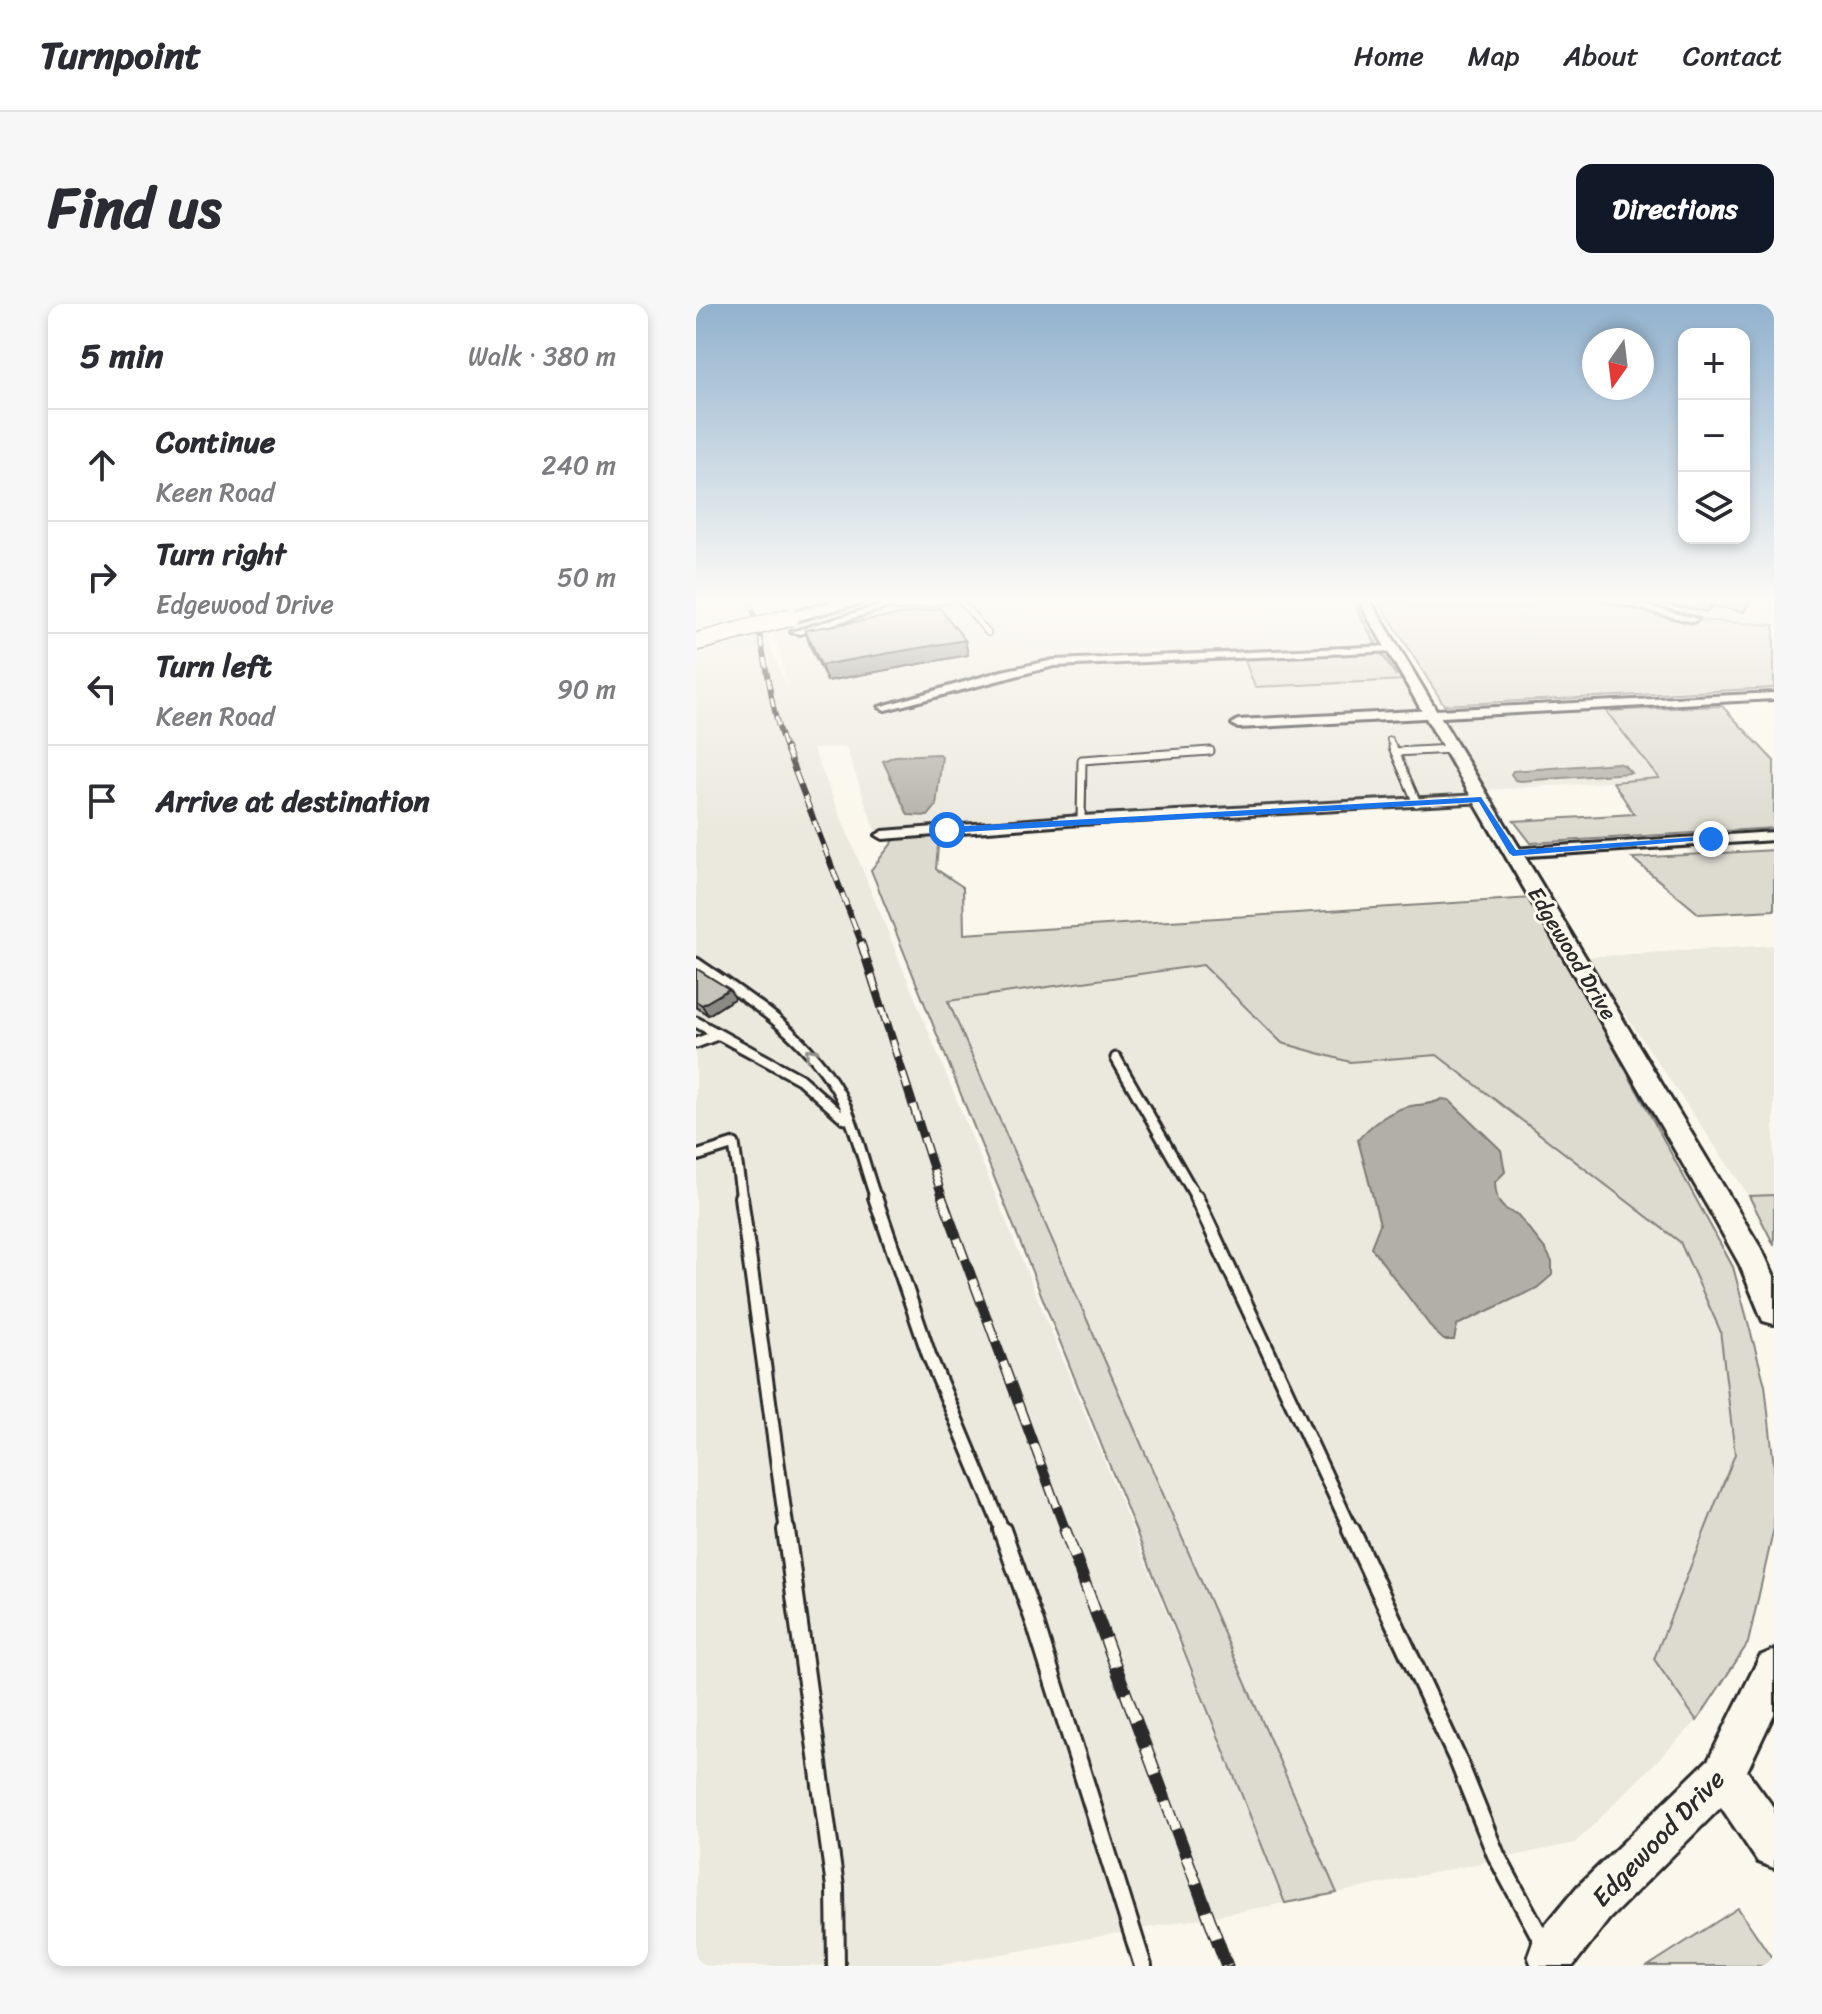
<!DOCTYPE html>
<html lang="en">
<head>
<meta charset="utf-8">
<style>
	:root { --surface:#fff; --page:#f7f7f7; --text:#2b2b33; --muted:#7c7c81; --line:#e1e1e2; --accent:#111827 }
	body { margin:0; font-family:Sriracha,sans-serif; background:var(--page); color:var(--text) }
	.controls { position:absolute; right:24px; top:24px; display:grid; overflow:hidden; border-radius:16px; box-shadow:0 4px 12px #0003 }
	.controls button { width:72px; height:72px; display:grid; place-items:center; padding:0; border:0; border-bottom:2px solid var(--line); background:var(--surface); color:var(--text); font:40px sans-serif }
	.compass { position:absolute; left:886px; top:24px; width:72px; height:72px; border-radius:50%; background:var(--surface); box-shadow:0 4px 12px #0003; rotate:194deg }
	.stop { position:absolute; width:24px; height:24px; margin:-18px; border:6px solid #1a73e8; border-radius:50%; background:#fff }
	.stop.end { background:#1a73e8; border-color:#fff; box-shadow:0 2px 8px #0008 }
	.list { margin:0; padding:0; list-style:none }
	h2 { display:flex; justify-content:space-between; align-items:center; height:104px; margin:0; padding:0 32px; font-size:34px }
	h2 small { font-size:26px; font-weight:400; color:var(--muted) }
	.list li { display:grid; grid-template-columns:52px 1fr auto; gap:24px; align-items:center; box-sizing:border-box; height:112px; padding:0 32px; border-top:2px solid var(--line) }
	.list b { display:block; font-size:30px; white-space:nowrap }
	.list p { margin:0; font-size:26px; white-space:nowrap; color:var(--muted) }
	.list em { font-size:26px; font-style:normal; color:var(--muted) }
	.icon { flex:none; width:44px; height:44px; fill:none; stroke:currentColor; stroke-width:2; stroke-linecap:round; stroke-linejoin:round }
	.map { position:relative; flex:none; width:1078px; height:1662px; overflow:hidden; border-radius:16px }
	header { display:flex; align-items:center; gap:48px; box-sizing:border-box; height:112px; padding:0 40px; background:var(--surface); border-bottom:2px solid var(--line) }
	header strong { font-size:38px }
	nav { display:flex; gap:44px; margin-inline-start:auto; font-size:28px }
	.intro { display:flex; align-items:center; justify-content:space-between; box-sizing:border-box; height:192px; padding:0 48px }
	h1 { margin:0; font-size:56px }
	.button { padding:20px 36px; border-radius:16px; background:var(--accent); color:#fff; font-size:28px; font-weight:700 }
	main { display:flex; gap:48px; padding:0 48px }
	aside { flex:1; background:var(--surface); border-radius:16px; box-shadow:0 4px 12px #0003 }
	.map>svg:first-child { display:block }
</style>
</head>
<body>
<header>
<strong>Turnpoint</strong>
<nav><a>Home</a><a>Map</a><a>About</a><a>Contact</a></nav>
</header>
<div class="intro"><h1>Find us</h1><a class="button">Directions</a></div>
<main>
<aside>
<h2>5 min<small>Walk · 380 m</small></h2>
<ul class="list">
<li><svg class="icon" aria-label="ahead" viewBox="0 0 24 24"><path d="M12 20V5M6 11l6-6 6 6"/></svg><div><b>Continue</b><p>Keen Road</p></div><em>240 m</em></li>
<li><svg class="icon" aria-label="right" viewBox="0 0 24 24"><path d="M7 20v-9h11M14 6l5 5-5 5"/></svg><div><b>Turn right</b><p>Edgewood Drive</p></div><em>50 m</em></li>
<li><svg class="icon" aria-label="left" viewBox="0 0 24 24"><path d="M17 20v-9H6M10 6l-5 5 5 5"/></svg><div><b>Turn left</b><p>Keen Road</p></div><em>90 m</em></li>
<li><svg class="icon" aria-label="arrive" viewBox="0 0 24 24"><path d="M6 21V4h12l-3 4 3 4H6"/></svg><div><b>Arrive at destination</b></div></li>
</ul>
</aside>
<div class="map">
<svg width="1078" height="1662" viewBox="0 0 1078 1662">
	<rect width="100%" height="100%" fill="#fbf7ec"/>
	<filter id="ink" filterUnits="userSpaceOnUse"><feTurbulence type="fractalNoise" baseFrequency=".0125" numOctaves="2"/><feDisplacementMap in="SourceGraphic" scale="16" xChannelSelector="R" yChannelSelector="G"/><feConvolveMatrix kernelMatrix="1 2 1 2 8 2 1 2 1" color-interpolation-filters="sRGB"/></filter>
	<g filter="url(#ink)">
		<path fill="#ebe8de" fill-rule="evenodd" d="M0,296H55L92,385L77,323L173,296H407V302L552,296H663L693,348L549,354L559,383L709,376L778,492L244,524L243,531L182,535L150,443L117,445L589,1599L239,1662H0Z
			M907,296H1078V321L998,316Z
			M910,407L963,475L791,486L748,415Z
			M1078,641V891L1053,892L890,653Z
			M508,661L587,739L654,758L741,750L985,938L1024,1026L1039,1150L958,1355L1001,1417L879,1539L641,1589L252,697ZM746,795L799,878L800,895L809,907L841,984L761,1021L748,1036L675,943L684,920L712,802L734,801Z"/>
		<path fill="#dddad0" stroke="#84827e" stroke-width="2" d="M682,296H907L998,316L1078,321V384L748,401Z
			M693,348L709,376L559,383L548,354Z
			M1026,402L1078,457V524L835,539L818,517L938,510L917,478L963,474L910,407Z
			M243,531L240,565L267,583L268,630L836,594L1037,963L1069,1081L1078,1162V1224L1052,1339L1001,1417L958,1355L1039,1150L1024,1026L984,938L741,751L654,758L586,739L507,661L252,697L641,1589L589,1599L175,566L200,534Z
			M1078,546V606L1003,610L936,554Z
			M1078,891V941L1053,892Z
			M1042,1604L1078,1657V1662H952Z"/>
		<path fill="#b1afa7" stroke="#7b7a75" stroke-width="2" d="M243,450L246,452L240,502L232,512L212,511L187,457L199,452Z
			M922,459L928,461L935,469L825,477L819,476L815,470L817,467Z
			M746,795L753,796L805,846L809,868L799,878C800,896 803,905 821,910L850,946L856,958V971L841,984L761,1021L758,1036H748L738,1027L675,943L684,920L662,836C674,821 696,805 715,802C728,800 735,801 746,795Z"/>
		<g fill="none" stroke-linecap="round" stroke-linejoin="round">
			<path stroke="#7b7a75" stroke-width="3" d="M656,296L680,340
				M685,348L700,371"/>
			<g stroke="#2b2b2b" stroke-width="8">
				<path id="service-far4" d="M264,296L292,329
					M199,300L201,304L252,296
					M694,436L698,446
					M740,446L756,445"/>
			</g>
			<g stroke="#2b2b2b" stroke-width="11">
				<path id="service-far3" d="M697,444L699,448
					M721,499L699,448L756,445
					M385,516L386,456L514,447"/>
			</g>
			<g stroke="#2b2b2b" stroke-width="15">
				<path id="service-far2" d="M0,659C54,695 112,732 144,791C160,822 168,862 180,895
					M0,718L104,775L149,815
					M0,739L21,731
					M420,754L501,895
					M0,852L38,840L46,895"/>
			</g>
			<g stroke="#2b2b2b" stroke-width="18">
				<path id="service-far1" d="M45,893L91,1228
					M179,893L233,1051L307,1228
					M500,893L656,1228"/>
			</g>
			<g stroke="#2b2b2b" stroke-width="22">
				<path id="service" d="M90,1226L139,1583L140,1662
					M306,1226L339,1319L447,1662
					M655,1226L761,1454L800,1551L848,1640"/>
			</g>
			<g stroke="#2b2b2b" stroke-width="6">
				<path id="minor" d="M202,296H217L104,330L95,328Z
					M909,296H926L1002,315L997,318Z
					M697,342L702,345L701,347L358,362L189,406L183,403L306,367L358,356Z
					M1078,389V395L542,424L536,420L542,416Z
					M785,491L790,492V498L385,520L187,535L180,531L187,527L385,512Z
					M1078,528V536L817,553L810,549L817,545Z"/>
			</g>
			<g stroke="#2b2b2b" stroke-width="6">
				<path id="tertiary" d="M662,296H674L1067,948L1078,972V1020L1067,1017L1044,961L1014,907Z
					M1078,1346V1410L1051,1467L1078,1504V1564L1062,1558L1025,1503L913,1615L877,1662H836L832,1652L838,1635L881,1583L1013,1455L1064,1352Z"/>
			</g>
			<g stroke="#2b2b2b" stroke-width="6">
				<path id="primary" d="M143,296H168L165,299L95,318L87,313L89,310Z"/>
			</g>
			<use href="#service-far4" stroke="#fbf7ec" stroke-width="5"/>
			<use href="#service-far3" stroke="#fbf7ec" stroke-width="7"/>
			<use href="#service-far2" stroke="#fbf7ec" stroke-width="9"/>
			<use href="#service-far1" stroke="#fbf7ec" stroke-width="12"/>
			<use href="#service" stroke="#fbf7ec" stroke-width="16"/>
			<use href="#minor" fill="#fbf7ec" fill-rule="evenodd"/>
			<use href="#tertiary" fill="#fbf7ec" fill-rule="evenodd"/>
			<use href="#primary" fill="#fbf7ec" fill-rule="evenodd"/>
			<g stroke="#2b2b2b" stroke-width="5">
				<path id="rail-far4" d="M53,296C72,345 71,397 90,446"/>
			</g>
			<g stroke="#2b2b2b" stroke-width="6">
				<path id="rail-far3" d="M90,444L166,641"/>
			</g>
			<g stroke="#2b2b2b" stroke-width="9">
				<path id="rail-far2" d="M165,639L247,895"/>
			</g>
			<g stroke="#2b2b2b" stroke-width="10">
				<path id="rail-far1" d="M246,893L370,1228"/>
			</g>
			<g stroke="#2b2b2b" stroke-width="13">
				<path id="rail" d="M369,1226L531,1662"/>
			</g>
			<use href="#rail-far4" stroke="#fbf7ec" stroke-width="3" stroke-dasharray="10" stroke-linecap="butt"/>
			<use href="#rail-far3" stroke="#fbf7ec" stroke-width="4" stroke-dasharray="13" stroke-linecap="butt"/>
			<use href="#rail-far2" stroke="#fbf7ec" stroke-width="6" stroke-dasharray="17" stroke-linecap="butt"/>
			<use href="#rail-far1" stroke="#fbf7ec" stroke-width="7" stroke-dasharray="22" stroke-linecap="butt"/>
			<use href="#rail" stroke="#fbf7ec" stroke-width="10" stroke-dasharray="29" stroke-linecap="butt"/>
			<g stroke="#2b2b2b" stroke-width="20" stroke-linecap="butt">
				<path id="primary-bridge" d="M0,338L95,313"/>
			</g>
			<use href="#primary-bridge" stroke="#fbf7ec" stroke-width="17"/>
		</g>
		<path fill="#aba9a2" stroke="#2b2b2b" stroke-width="2" d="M969,296H1057L1048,308L1017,302L1011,308L968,300Z
			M109,326L269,336L272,351L131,377L114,342Z
			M0,665L39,694L12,711L0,703Z"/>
		<path fill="#8b8984" stroke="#2b2b2b" stroke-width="2" d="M1016,296H1019L1017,302L1011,308Z
			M1052,296H1057L1048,308Z
			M269,336L272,351L131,377L125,361Z
			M33,685L39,694L12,711L6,701Z"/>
		<path fill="#c7c4bc" stroke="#2b2b2b" stroke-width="2" d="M244,304L269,336L125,361L109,326Z
			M0,665H1L33,685L6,701L0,697Z"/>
		<defs><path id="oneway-chevron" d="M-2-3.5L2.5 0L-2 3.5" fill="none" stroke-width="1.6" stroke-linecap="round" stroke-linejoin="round" transform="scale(2)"/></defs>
		<use stroke="#93918c" href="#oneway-chevron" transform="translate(114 749) rotate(-131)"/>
	</g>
	<linearGradient id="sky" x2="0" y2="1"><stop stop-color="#92b2ce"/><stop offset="0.56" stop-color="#fdfbf6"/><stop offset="1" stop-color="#fdfbf6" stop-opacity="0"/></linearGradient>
	<rect width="1078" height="529" fill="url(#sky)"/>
	<path fill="#1a73e8" d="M785,493L820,546L1015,532L1020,535L817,552L813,549L783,498L251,529L246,526L251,523Z"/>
	<g text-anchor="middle" stroke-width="6" stroke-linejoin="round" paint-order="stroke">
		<g font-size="22" fill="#2b2b2b" stroke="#fbf7ec">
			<text transform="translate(877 649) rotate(59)" y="8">Edgewood Drive</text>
		</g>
		<g font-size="26" fill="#2b2b2b" stroke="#fbf7ec">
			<text transform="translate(962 1534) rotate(-46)" y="9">Edgewood Drive</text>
		</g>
	</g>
</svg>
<div class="controls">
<button>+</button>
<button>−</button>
<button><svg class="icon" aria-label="layers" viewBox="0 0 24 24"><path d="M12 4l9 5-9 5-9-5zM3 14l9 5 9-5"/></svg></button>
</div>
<svg class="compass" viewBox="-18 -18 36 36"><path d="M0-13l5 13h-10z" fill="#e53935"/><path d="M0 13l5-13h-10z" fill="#7c7c81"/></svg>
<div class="stop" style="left:251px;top:526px"></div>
<div class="stop end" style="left:1015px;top:535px"></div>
</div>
</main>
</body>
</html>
